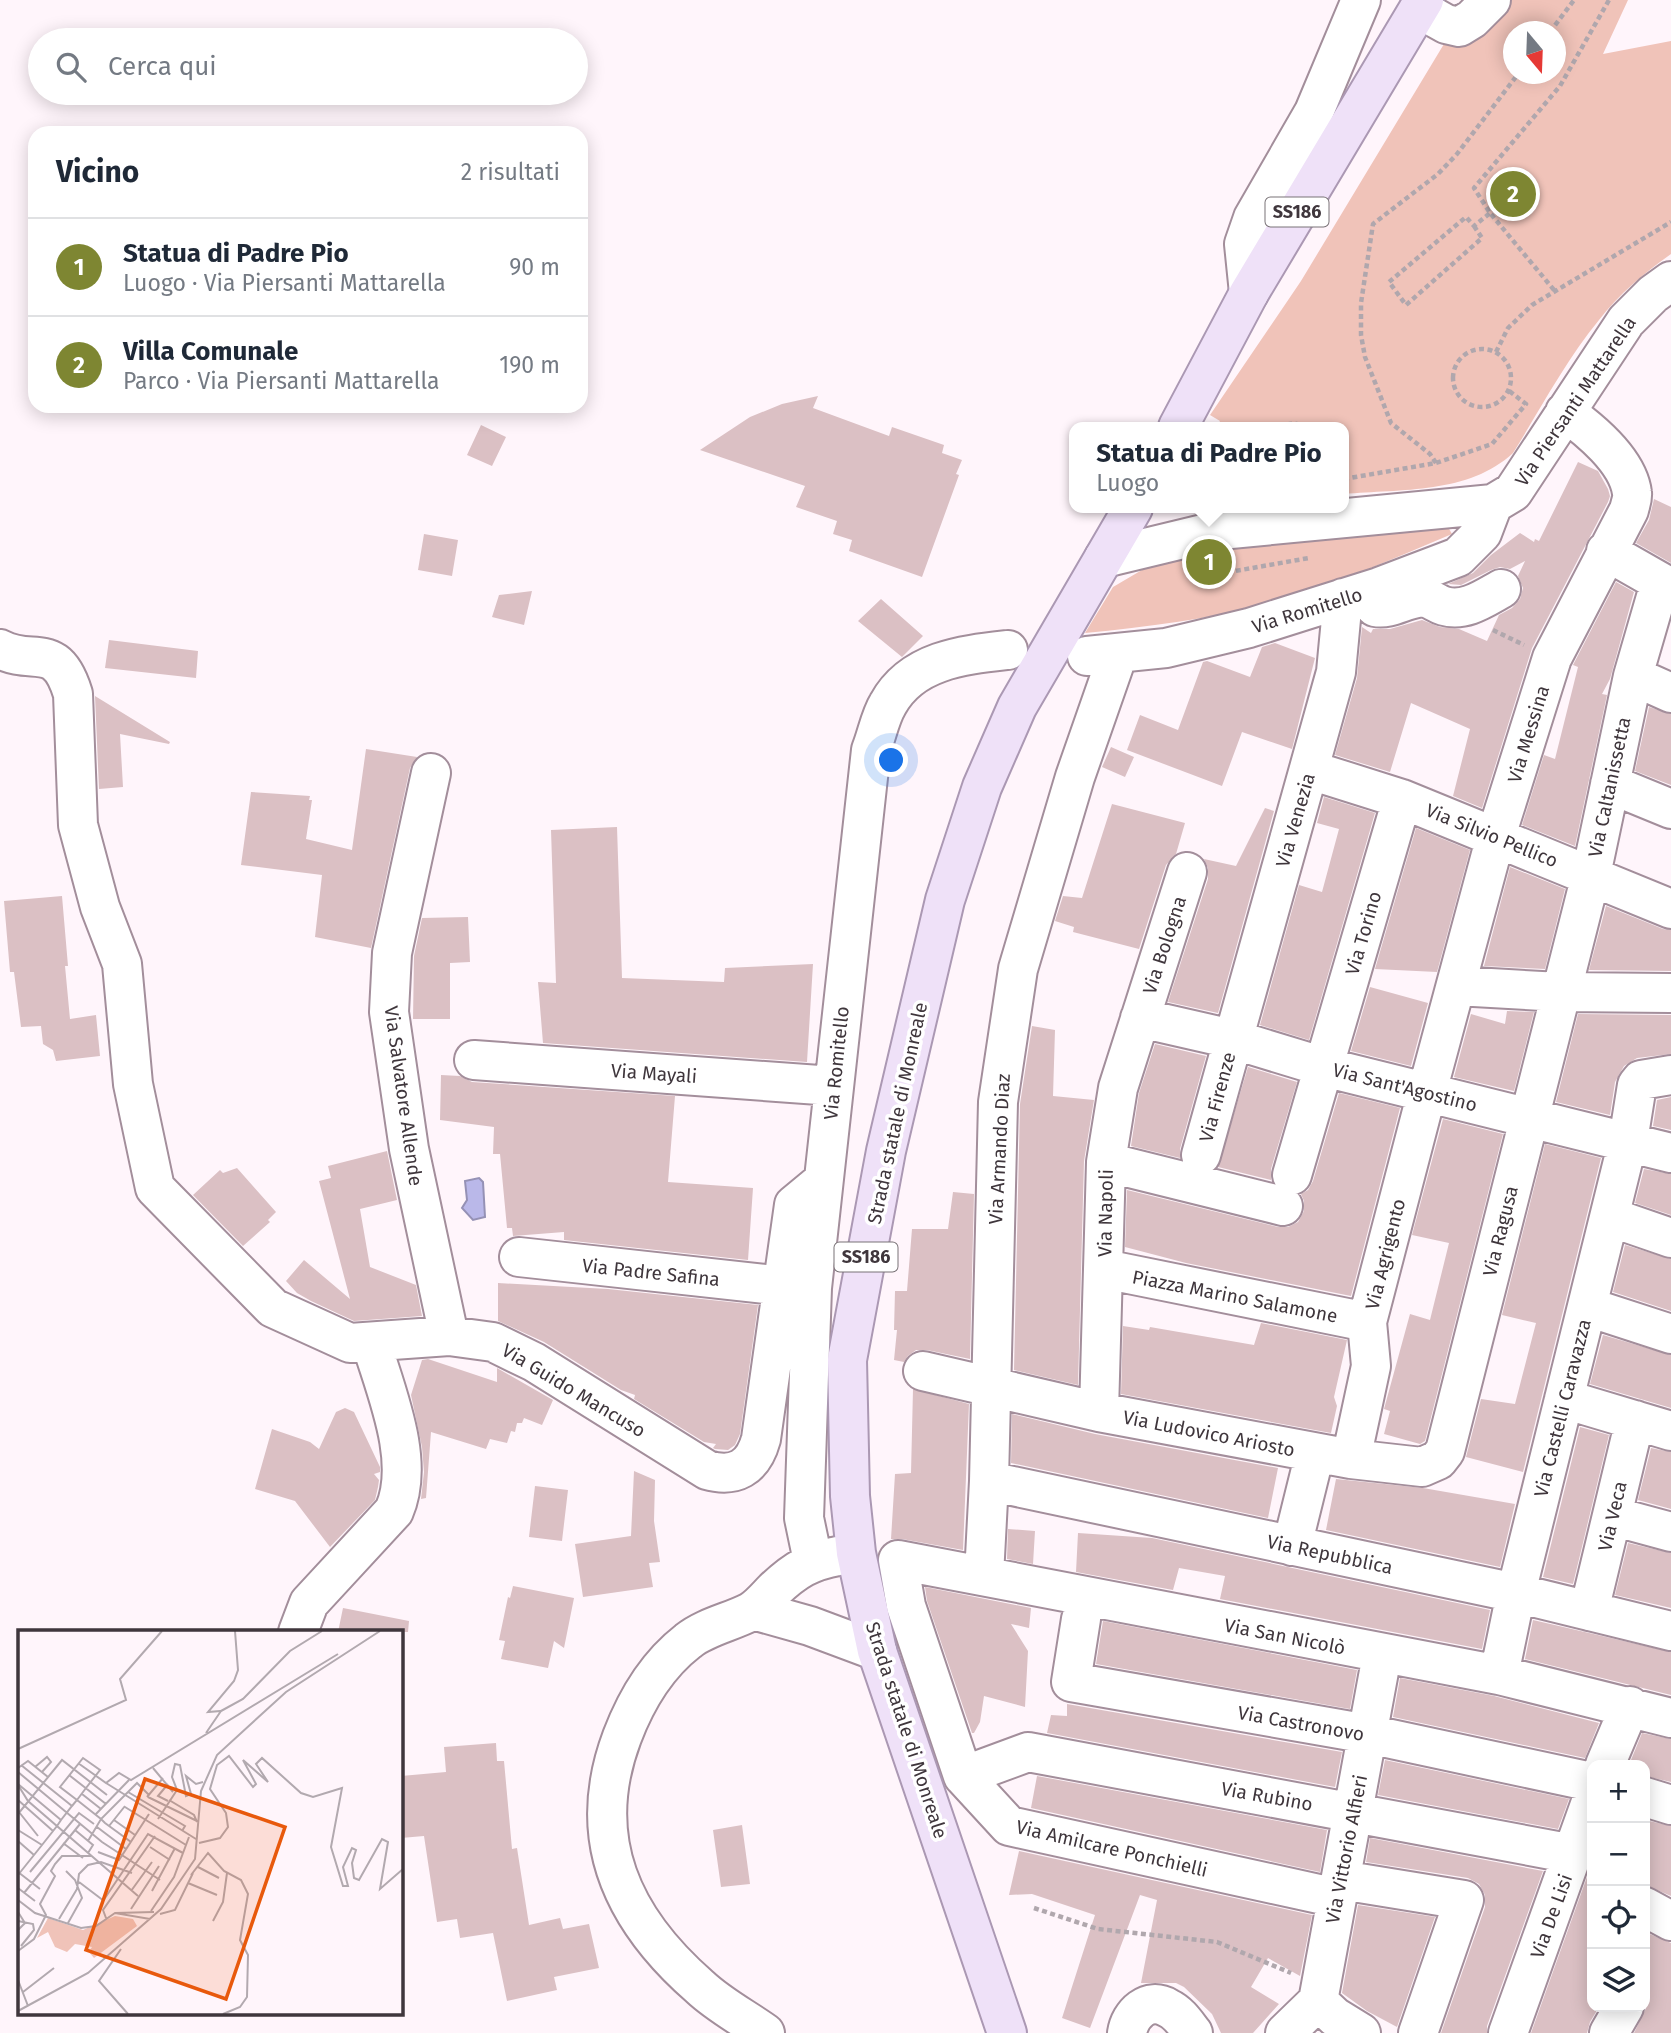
<!DOCTYPE html>
<html lang="it">
<head>
<meta charset="utf-8">
<style>
	:root { --surface:#fff; --page:#f2f2f3; --text:#1f2937; --muted:#747a83; --line:#e0e1e3; --accent:#7e8632 }
	body { margin:0; font-family:"Fira Sans",sans-serif; background:var(--page); color:var(--text) }
	.controls { position:absolute; right:21px; bottom:21px; display:grid; overflow:hidden; border-radius:14px; box-shadow:0 4px 18px #0003 }
	.controls button { width:63px; height:63px; display:grid; place-items:center; padding:0; border:0; border-bottom:2px solid var(--line); background:var(--surface); color:var(--text); font:35px sans-serif }
	.compass { position:absolute; left:1503px; top:21px; width:63px; height:63px; border-radius:50%; background:var(--surface); box-shadow:0 4px 18px #0003; rotate:161deg }
	.you { position:absolute; left:892px; top:761px; width:24px; height:24px; margin:-18px; border:5px solid #fff; border-radius:50%; background:#1a73e8; box-shadow:0 0 0 10px #1a73e833 }
	.badge { display:grid; place-items:center; width:46px; height:46px; border-radius:50%; background:var(--accent); color:#fff; font-size:23px; font-weight:700 }
	.pin { position:absolute; translate:-50% -50%; border:4px solid #fff; box-shadow:0 2px 7px #0006 }
	.popup { position:absolute; left:1069px; top:422px; width:280px; height:91px; box-sizing:border-box; display:grid; place-content:center; border-radius:14px; background:var(--surface); filter:drop-shadow(0 2px 5px #0005); font-size:23px; white-space:nowrap; color:var(--muted) }
	.popup b { font-size:26px; color:var(--text) }
	.popup::after { content:''; position:absolute; left:50%; top:100%; margin-left:-14px; border:14px solid transparent; border-top-color:var(--surface) }
	.list { margin:0; padding:0; list-style:none }
	h2 { display:flex; justify-content:space-between; align-items:center; height:91px; margin:0; padding:0 28px; font-size:30px }
	h2 small { font-size:23px; font-weight:400; color:var(--muted) }
	.list li { display:grid; grid-template-columns:46px 1fr auto; gap:21px; align-items:center; box-sizing:border-box; height:98px; padding:0 28px; border-top:2px solid var(--line) }
	.list b { display:block; font-size:26px; white-space:nowrap }
	.list p { margin:0; font-size:23px; white-space:nowrap; color:var(--muted) }
	.list em { font-size:23px; font-style:normal; color:var(--muted) }
	.icon { flex:none; width:38px; height:38px; fill:none; stroke:currentColor; stroke-width:2; stroke-linecap:round; stroke-linejoin:round }
	.map { position:relative; flex:none; width:1671px; height:2033px; overflow:hidden }
	.search { position:absolute; background:var(--surface); box-shadow:0 4px 18px #0003; left:28px; top:28px; width:560px; height:77px; display:flex; align-items:center; gap:18px; box-sizing:border-box; padding:0 24px; border-radius:38px; color:var(--muted); font-size:26px }
	.panel { position:absolute; background:var(--surface); box-shadow:0 4px 18px #0003; left:28px; top:126px; width:560px; height:287px; border-radius:21px }
	.map>svg:first-child { display:block }
</style>
</head>
<body>
<div class="map">
<svg width="1671" height="2033" viewBox="0 0 1671 2033">
	<rect width="100%" height="100%" fill="#fff5fb"/>
	<path fill="#f0c3b9" fill-rule="evenodd" d="M1504,0H1628L1603,54L1671,41V254C1644,273 1619,294 1599,320C1566,360 1541,408 1513,453C1469,494 1401,489 1344,494V427H1217L1220,421L1210,415L1301,281L1450,34ZM1514,32H1556V74H1514Z
		M1448,527L1452,534C1392,559 1333,586 1271,603C1210,619 1147,627 1085,633L1113,587L1159,560L1163,565L1185,554Z"/>
	<path fill="#bab8e9" stroke="#9591b5" stroke-width="2" d="M479,1178L483,1182L485,1217L473,1220L462,1208L467,1200L465,1181Z"/>
	<path fill="#dbc0c4" d="M818,396L813,408L889,436L892,427L944,445L942,453L962,460L956,474L959,475L922,577L849,551L852,540L833,534L837,521L796,507L805,486L700,450L750,417L782,404Z
		M481,425L506,437L492,466L467,455Z
		M1578,462L1598,471L1608,489L1610,496L1608,502L1532,648L1482,808L1453,796L1470,729L1411,703L1390,772L1335,755L1357,678L1362,627L1371,633L1373,629H1390L1422,620L1440,627L1459,629L1487,641L1499,615L1512,608L1520,599L1523,588L1518,576L1525,561L1510,569L1500,567L1491,570L1461,585L1448,584L1473,573L1491,555L1520,533L1534,542L1535,539L1539,541Z
		M1654,499L1671,507V563L1636,543L1649,520Z
		M424,534L458,540L452,576L418,570Z
		M1616,582L1634,592L1610,679L1602,694L1607,695L1575,846L1522,825L1544,755L1555,759L1578,667L1573,665Z
		M532,591L524,625L492,617L499,595Z
		M881,599L923,636L902,657L858,621Z
		M109,640L198,651L196,678L105,668Z
		M1275,643L1315,658L1292,749L1242,732L1222,786L1127,750L1140,715L1178,730L1203,662L1207,661L1250,677L1262,647Z
		M95,696L170,742L169,744L120,734L123,787L99,789Z
		M1649,707L1671,714V785L1635,771Z
		M1111,747L1134,757L1125,777L1102,767Z
		M366,749L417,757L410,768L371,948L315,937L322,875L241,865L251,792L310,796L309,800H312L306,839L352,850Z
		M1324,797L1375,813L1309,1040L1260,1025L1299,885L1322,892L1339,829L1317,823Z
		M1112,804L1185,823L1176,854L1166,865L1139,949L1073,932L1074,927L1055,921L1063,896L1082,898Z
		M1265,808L1274,811L1218,1013L1168,1002L1208,879V868L1204,859L1236,866Z
		M617,827L622,978L724,982L725,968L813,964L807,1062L543,1043L538,982L556,983L551,830Z
		M1416,828L1470,850L1437,972L1375,969Z
		M1510,867L1565,889L1545,969L1484,966Z
		M62,896L68,966H65L70,1019L96,1015L100,1056L56,1061L53,1050L43,1044L41,1026L21,1027L14,972H10L4,901Z
		M1606,906L1663,929L1671,930V971L1589,970Z
		M468,917L470,962L450,963V1019H413L414,956L422,918Z
		M1370,987L1428,1003L1411,1066L1351,1051Z
		M1507,1011L1534,1012L1514,1091L1454,1077L1471,1014L1505,1024Z
		M1578,1014L1671,1015V1054L1637,1058L1624,1066L1615,1082L1610,1115L1556,1102Z
		M1032,1026L1055,1030L1053,1096L1094,1100L1084,1161L1078,1385L1014,1370L1020,1104Z
		M1155,1044L1206,1056L1180,1149V1158L1131,1146L1139,1093Z
		M1248,1067L1297,1082L1271,1169V1180L1218,1167Z
		M441,1075L460,1076L472,1082L675,1096L668,1182L753,1188L748,1260L564,1240V1232L513,1236L512,1228H507L500,1154H493L494,1127L440,1120Z
		M1339,1093L1400,1108L1351,1296L1186,1263L1125,1247L1127,1190L1278,1227H1288L1298,1222L1304,1211V1201L1301,1194L1308,1190L1313,1181Z
		M1671,1097V1130L1653,1126L1657,1100Z
		M1443,1119L1503,1134L1425,1441L1420,1444L1384,1434L1390,1411L1384,1409L1410,1314L1430,1320L1449,1243L1412,1235Z
		M1545,1144L1601,1158L1523,1472L1466,1457L1481,1399L1515,1404L1536,1323L1502,1315Z
		M387,1151L397,1200L360,1209L370,1267L416,1285L422,1316L354,1321L311,1301L297,1293L286,1281L304,1260L350,1299L319,1181L331,1178L328,1166Z
		M237,1168L276,1212L268,1220L270,1222L243,1246L193,1195L220,1170L223,1173Z
		M1644,1169L1671,1174V1215L1635,1203Z
		M953,1192L974,1194L970,1359L927,1350H916L908,1356L904,1362L894,1360L897,1330H894L895,1291H907L912,1229H948Z
		M1625,1245L1671,1259V1311L1613,1292Z
		M498,1283L608,1289L758,1305L740,1434L735,1445L728,1450L715,1449L713,1448L716,1444L704,1442L634,1399L635,1395L621,1390L544,1342L498,1321Z
		M1261,1323L1347,1340L1334,1397L1337,1406L1331,1433L1121,1394L1123,1326L1149,1330L1150,1327L1254,1345Z
		M1603,1335L1671,1355V1408L1590,1384Z
		M428,1359L497,1382V1368L553,1400L542,1425L524,1418L522,1423H517L515,1432L511,1431L507,1443L490,1439L486,1449L431,1432L426,1498L421,1499L424,1472L422,1447L411,1395L422,1360Z
		M913,1389L969,1404L963,1550L902,1539H891L895,1474L911,1473Z
		M345,1408L354,1412L380,1467V1472L374,1474L379,1480L378,1487L375,1500L330,1547L295,1501L255,1489L272,1429L310,1442L319,1449L336,1412Z
		M1012,1414L1095,1434L1278,1468L1268,1518L1011,1463Z
		M1580,1427L1609,1435L1573,1584L1543,1577Z
		M1651,1448L1671,1452V1509L1638,1500Z
		M634,1471L655,1480L654,1521L660,1562L649,1563L653,1587L583,1597L575,1544L631,1536Z
		M1336,1479L1423,1488L1515,1504L1500,1567L1326,1530Z
		M535,1486L568,1490L562,1541L529,1537Z
		M1008,1529L1035,1531L1033,1564L1007,1559Z
		M1078,1533L1152,1538L1490,1610L1482,1649L1220,1599L1225,1576L1179,1568L1173,1590L1076,1572Z
		M1628,1543L1671,1553V1608L1615,1595Z
		M513,1586L574,1598L564,1648L554,1641L548,1668L501,1659L505,1641L499,1640L508,1597L510,1598Z
		M925,1587L1031,1608L1029,1628L1011,1624L1028,1651L1025,1707L984,1696L980,1722L974,1733H972L927,1601Z
		M343,1608L409,1621L408,1632H338Z
		M1533,1620L1671,1652V1695L1525,1659Z
		M1103,1621L1357,1670L1350,1709L1096,1664Z
		M1400,1678L1494,1696L1599,1723L1585,1758L1393,1717Z
		M1067,1704L1342,1752L1335,1787L1047,1733L1051,1715L1067,1716Z
		M1642,1733L1671,1739V1782L1645,1776V1765H1629Z
		M496,1743L497,1761H504L512,1849L517,1848L529,1925L560,1918L563,1929L589,1924L599,1968L554,1977L557,1990L507,2001L493,1933L460,1938L457,1919L437,1922L424,1836L401,1838V1776L446,1772L444,1747Z
		M1385,1760L1569,1799L1558,1829L1378,1795Z
		M1037,1776L1327,1830L1320,1872L1031,1808Z
		M1645,1820L1671,1826V1896L1645,1885Z
		M742,1825L750,1884L721,1887L713,1830Z
		M1370,1838L1543,1871L1487,2026V2033H1441L1485,1907V1895L1479,1884L1468,1878L1366,1862Z
		M1019,1851L1312,1915L1300,1976L1268,1958L1251,1987L1279,2004L1253,2033H1221L1212,2014L1184,1987L1176,1983H1141L1157,1900L1140,1895L1090,2028L1062,2018L1095,1915L1032,1894L1009,1895Z
		M1592,1863V2007H1599L1590,2022L1587,2033H1531Z
		M1358,1905L1435,1917L1397,2027L1367,2011L1342,1993Z
		M1645,1932L1671,1943V2033H1634L1646,2008Z"/>
	<g fill="none" stroke-linecap="round" stroke-linejoin="round">
		<g stroke="#a38e9b" stroke-width="42">
			<path id="minor" d="M1419,9L1446,24L1459,27L1472,19L1491,0
				M1249,293L1244,244L1253,218L1314,112L1361,0
				M1606,551L1671,588
				M1104,558L1220,530L1493,504L1513,492L1626,321L1653,294L1671,281
				M1375,607C1390,610 1403,600 1418,598C1430,596 1434,603 1444,606C1465,612 1483,599 1501,589
				M0,649C34,667 56,639 73,694L78,825L100,907L122,964L133,1084L155,1188L273,1308L350,1343L449,1336L493,1342L534,1362L707,1470C735,1478 753,1468 761,1439L794,1205L823,1181
				M1087,656L1166,648L1249,628L1379,587L1458,557L1482,533L1493,504
				M1633,676L1671,693
				M1310,770L1402,799L1671,909
				M431,773L392,953L389,1012L409,1149L449,1336
				M1610,784L1671,809
				M1456,986L1560,992L1671,993
				M1140,1018L1232,1039L1324,1067L1671,1153
				M474,1060L833,1086
				M1201,1155L1336,672L1343,598
				M1106,1162L1283,1206
				M1292,1175L1402,799
				M1610,1217L1671,1238
				M519,1257L783,1286
				M1104,1269L1367,1322
				M1588,1307L1671,1334
				M923,1371L1099,1412L1351,1459L1422,1467L1438,1460L1445,1451L1591,875L1633,676L1660,583
				M1564,1399L1671,1431
				M1099,1412L1106,1162L1118,1088L1187,872
				M1351,1459L1371,1366L1367,1322L1427,1092L1496,836L1552,658L1629,510C1630,505 1633,498 1632,493C1628,461 1589,429 1565,412
				M989,1481L1516,1593L1671,1631
				M1612,1516L1671,1532
				M1292,1546L1315,1453
				M813,1561L804,1518L812,1288L871,750C877,735 880,717 888,704C912,660 963,655 1008,650
				M984,1576L989,1481L998,1102L1018,969L1075,777L1118,654
				M753,1610L810,1626L877,1651
				M1589,1611L1635,1420
				M1081,1619L1071,1682L1368,1734L1592,1782
				M298,1632L309,1603L394,1511C416,1461 386,1392 371,1342
				M1499,1675L1516,1593L1628,1141L1637,1085L1641,1080L1671,1075
				M1605,1765L1630,1706
				M963,1776L1028,1752L1573,1854
				M1645,1797L1671,1805
				M1341,1880L1464,1900L1418,2033
				M1337,1898L1009,1826L963,1776L906,1606L898,1560L1499,1675L1671,1718
				M1645,1907L1671,1921
				M1318,2001L1382,1655
				M1318,2001L1335,2017L1361,2033
				M765,2033C744,2018 719,2005 700,1987C622,1919 584,1838 622,1737C636,1700 657,1665 688,1641C705,1627 731,1622 750,1612C759,1607 767,1597 774,1590C795,1570 810,1561 838,1556
				M1127,2033C1130,2014 1148,1996 1168,2008C1179,2013 1186,2024 1193,2033
				M1285,2033L1318,2001
				M1508,2033L1592,1799
				M1609,2033L1624,2007"/>
		</g>
		<g stroke="#ab98b3" stroke-width="42">
			<path id="major" d="M1178,427L1249,293L1424,0
				M1007,2033L877,1651L856,1553L850,1496L847,1360L886,1151L945,900L982,787L1017,707L1133,508"/>
		</g>
		<path stroke="#b0a7ad" stroke-width="4.5" stroke-dasharray="5 3.5" stroke-linecap="butt" d="M1550,32L1574,0
			M1474,226L1482,238L1406,305L1389,282L1466,217L1474,226L1490,213
			M1554,290L1490,213L1474,188L1560,86L1609,0
			M1453 378a29 29 0 1 1 58 0a29 29 0 1 1-58 0Z
			M1496,352L1508,328L1532,305L1671,222
			M1279,427C1289,423 1296,422 1306,427
			M1436,463L1430,454L1391,423L1365,357L1361,335V303L1373,224L1438,174L1457,154L1518,74
			M1344,479L1436,463L1492,444L1526,404L1508,390
			M1200,570L1201,577L1309,558
			M1493,630L1524,645
			M1034,1908L1098,1929L1217,1942L1291,1973"/>
		<use href="#minor" stroke="#fff" stroke-width="38"/>
		<use href="#major" stroke="#efe1f8" stroke-width="38"/>
	</g>
	<g text-anchor="middle" stroke-width="7" stroke-linejoin="round" paint-order="stroke">
		<g fill="#fff" stroke="#797276" stroke-width="2">
			<rect x="1265.5" y="197.5" width="63" height="29" rx="5"/>
			<rect x="834.5" y="1242.5" width="63" height="29" rx="5"/>
		</g>
		<g font-size="18" font-weight="bold" fill="#3f363c">
			<text x="1297" y="218">SS186</text>
			<text x="866" y="1263">SS186</text>
		</g>
		<g font-size="19" fill="#3f363c" stroke="#fff">
			<text transform="translate(1575 401) rotate(-56)" y="7">Via Piersanti Mattarella</text>
			<text transform="translate(1307 610) rotate(-17)" y="7">Via Romitello</text>
			<text transform="translate(1528 734) rotate(-73)" y="7">Via Messina</text>
			<text transform="translate(1609 787) rotate(-78)" y="7">Via Caltanissetta</text>
			<text transform="translate(1295 820) rotate(-74)" y="7">Via Venezia</text>
			<text transform="translate(1492 835) rotate(22)" y="7">Via Silvio Pellico</text>
			<text transform="translate(1363 933) rotate(-74)" y="7">Via Torino</text>
			<text transform="translate(1164 945) rotate(-72)" y="7">Via Bologna</text>
			<text transform="translate(836 1063) rotate(-84)" y="7">Via Romitello</text>
			<text transform="translate(654 1073) rotate(4)" y="7">Via Mayali</text>
			<text transform="translate(1405 1087) rotate(14)" y="7">Via Sant'Agostino</text>
			<text transform="translate(404 1096) rotate(82)" y="7">Via Salvatore Allende</text>
			<text transform="translate(1217 1097) rotate(-75)" y="7">Via Firenze</text>
			<text transform="translate(897 1113) rotate(-78)" y="7">Strada statale di Monreale</text>
			<text transform="translate(999 1149) rotate(-87)" y="7">Via Armando Diaz</text>
			<text transform="translate(1105 1213) rotate(-89)" y="7">Via Napoli</text>
			<text transform="translate(1500 1231) rotate(-76)" y="7">Via Ragusa</text>
			<text transform="translate(1385 1254) rotate(-76)" y="7">Via Agrigento</text>
			<text transform="translate(651 1272) rotate(6)" y="7">Via Padre Safina</text>
			<text transform="translate(1235 1296) rotate(11)" y="7">Piazza Marino Salamone</text>
			<text transform="translate(574 1390) rotate(31)" y="7">Via Guido Mancuso</text>
			<text transform="translate(1562 1408) rotate(-76)" y="7">Via Castelli Caravazza</text>
			<text transform="translate(1209 1433) rotate(11)" y="7">Via Ludovico Ariosto</text>
			<text transform="translate(1612 1516) rotate(-77)" y="7">Via Veca</text>
			<text transform="translate(1330 1554) rotate(12)" y="7">Via Repubblica</text>
			<text transform="translate(1285 1636) rotate(11)" y="7">Via San Nicolò</text>
			<text transform="translate(1301 1723) rotate(10)" y="7">Via Castronovo</text>
			<text transform="translate(907 1730) rotate(72)" y="7">Strada statale di Monreale</text>
			<text transform="translate(1267 1796) rotate(10)" y="7">Via Rubino</text>
			<text transform="translate(1112 1848) rotate(13)" y="7">Via Amilcare Ponchielli</text>
			<text transform="translate(1346 1849) rotate(-79)" y="7">Via Vittorio Alfieri</text>
			<text transform="translate(1551 1916) rotate(-70)" y="7">Via De Lisi</text>
		</g>
	</g>
	<g transform="translate(18 1630)">
		<rect width="385" height="385" fill="#fff5fb"/>
		<path d="M97,286L115,289L119,296L76,328L71,322L74,317L57,314L49,322L37,317L30,302L19,308L30,288L65,300Z" fill="#f0c3b9"/>
		<path fill="none" stroke="#b2a9af" stroke-width="2" d="M203,81L225,69L272,21L304,1M188,103L203,81L190,82L216,51L220,40L217,1M0,119L108,70L102,49L144,1M60,133L88,153L101,143L113,150L320,24M3,135L54,176M17,137L29,127L33,132L24,142M0,138L10,131L30,147M135,138L155,162M0,142L84,212L142,250M51,145L88,174M88,153L178,209M0,154L43,190M150,154L140,166L150,171M0,155L10,171L120,266M110,162L167,196L164,201M64,164L83,179M129,167L145,148M130,167L179,191M0,170L35,201M151,170L176,185L179,192M107,177L168,215M1,182L20,206M0,184L44,130L89,165M77,185L111,150M140,189L159,160L154,147L157,134L162,135L168,166L173,164L168,146L178,154L185,152M96,190L117,205M91,196L107,176M79,197L108,219M0,200L24,215M57,200L75,215L70,223M0,211L16,225M70,211L83,189L119,153L131,165M45,213L65,228M181,213L202,208L210,197L208,183L192,159L199,135L211,126L235,157L238,154L225,130L250,152L238,134L244,128L283,163L295,167L324,158L313,217L325,256H330L325,237L334,218L338,220L334,233L336,248L341,250L364,209L370,212L362,259L385,239M132,217L152,230M80,222L101,230L131,184M180,237L201,248M48,241L57,250L64,268L50,293M0,242L22,259M12,242L61,183L76,194M0,245L24,215L39,196L43,190L54,176L59,170L68,158L82,140L65,128L42,157L59,170L83,189L87,193L113,212M173,245L190,223L206,241L223,250L230,264L222,310L230,325L229,367L222,377L205,384M61,252L86,271M170,253L199,265M0,258L17,271M113,261L134,232M134,261L157,218M6,263L62,194M0,270L17,283L63,298L78,296L97,283L132,289M85,271L130,204L165,223M113,279L141,236M133,281L156,247L171,207M0,282L7,293L0,300M97,283L136,282M142,284L157,280L175,243M88,288L85,280L137,206M41,289L59,259L61,244L70,235L83,232L114,243M0,291L15,294L16,300L3,316M195,291L205,272L209,243M103,319L81,351L110,384M0,321L16,309L28,285L22,274L37,246L33,241L37,234L44,226H73M0,350L10,376M5,362L36,338M0,381L70,343L143,279L177,229L183,161L199,125L268,62L362,1"/>
		<path fill="#e8590c" fill-opacity="0.15" stroke="#e8590c" stroke-width="3.5" d="M127,149L267,197L208,369L68,320Z"/>
		<rect width="385" height="385" fill="none" stroke="#3f363c" stroke-width="3.5"/>
	</g>
</svg>
<div class="controls">
<button>+</button>
<button>−</button>
<button><svg class="icon" aria-label="locate" viewBox="0 0 24 24"><circle cx="12" cy="12" r="6"/><path d="M12 2v4M12 18v4M2 12h4M18 12h4"/></svg></button>
<button><svg class="icon" aria-label="layers" viewBox="0 0 24 24"><path d="M12 4l9 5-9 5-9-5zM3 14l9 5 9-5"/></svg></button>
</div>
<svg class="compass" viewBox="-18 -18 36 36"><path d="M0-13l5 13h-10z" fill="#e53935"/><path d="M0 13l5-13h-10z" fill="#747a83"/></svg>
<div class="you"></div>
<div class="pin badge" style="left:1209px;top:562px">1</div>
<div class="popup"><b>Statua di Padre Pio</b>Luogo</div>
<div class="pin badge" style="left:1513px;top:194px">2</div>
<div class="search"><svg class="icon" aria-label="search" viewBox="0 0 24 24"><circle cx="10" cy="10" r="6"/><path d="M15 15l6 6"/></svg>Cerca qui</div>
<section class="panel">
<h2>Vicino<small>2 risultati</small></h2>
<ul class="list">
<li><span class="badge">1</span><div><b>Statua di Padre Pio</b><p>Luogo · Via Piersanti Mattarella</p></div><em>90 m</em></li>
<li><span class="badge">2</span><div><b>Villa Comunale</b><p>Parco · Via Piersanti Mattarella</p></div><em>190 m</em></li>
</ul>
</section>
</div>
</body>
</html>
